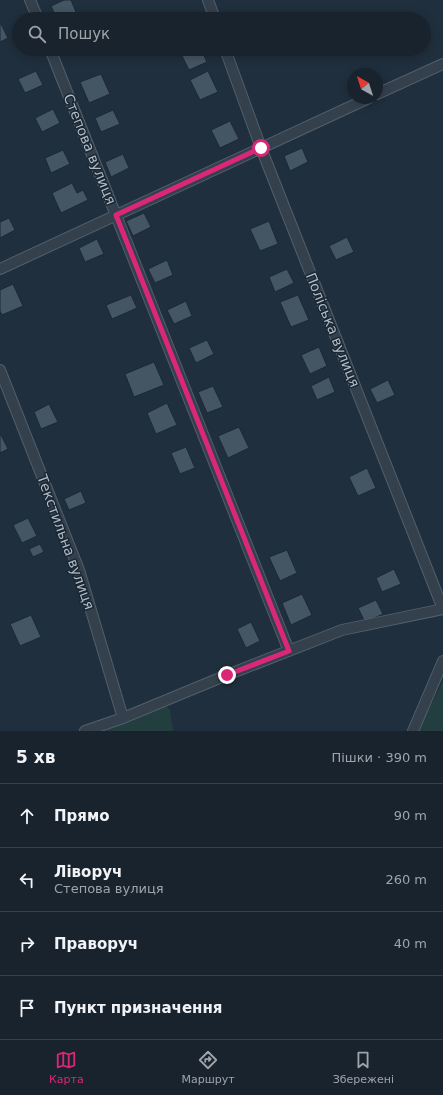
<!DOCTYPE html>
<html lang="uk">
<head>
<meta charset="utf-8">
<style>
	:root { --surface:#18232e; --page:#252f3a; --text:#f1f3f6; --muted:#9fa4aa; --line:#36404a; --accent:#db2777 }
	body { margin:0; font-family:"DejaVu Sans",sans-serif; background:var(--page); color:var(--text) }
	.compass { position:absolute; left:347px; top:68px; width:36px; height:36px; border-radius:50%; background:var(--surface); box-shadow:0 2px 10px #0003; rotate:321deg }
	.stop { position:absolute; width:12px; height:12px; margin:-9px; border:3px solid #db2777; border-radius:50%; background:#fff }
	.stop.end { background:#db2777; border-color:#fff; box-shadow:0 1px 4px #0008 }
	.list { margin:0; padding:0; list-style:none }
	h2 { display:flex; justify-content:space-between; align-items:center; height:52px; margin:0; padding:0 16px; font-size:17px }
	h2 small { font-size:13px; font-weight:400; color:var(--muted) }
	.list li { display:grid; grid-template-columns:26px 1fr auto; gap:12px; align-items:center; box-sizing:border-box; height:64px; padding:0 16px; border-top:1px solid var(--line) }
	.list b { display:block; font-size:15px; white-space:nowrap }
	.list p { margin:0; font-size:13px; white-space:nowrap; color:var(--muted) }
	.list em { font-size:13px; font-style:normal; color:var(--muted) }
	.icon { flex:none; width:22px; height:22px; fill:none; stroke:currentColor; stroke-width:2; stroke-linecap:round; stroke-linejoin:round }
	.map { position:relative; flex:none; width:443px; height:731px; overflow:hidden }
	.search { position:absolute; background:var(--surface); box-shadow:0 2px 10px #0003; left:12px; right:12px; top:12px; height:44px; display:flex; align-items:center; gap:10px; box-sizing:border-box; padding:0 14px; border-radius:22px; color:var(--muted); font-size:15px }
	.sheet { height:308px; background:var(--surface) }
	nav { display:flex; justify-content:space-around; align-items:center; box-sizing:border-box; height:56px; border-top:1px solid var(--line); background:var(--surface); font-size:11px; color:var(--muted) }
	nav a { display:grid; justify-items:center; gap:2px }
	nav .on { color:var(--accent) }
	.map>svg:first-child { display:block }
</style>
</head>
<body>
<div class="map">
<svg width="443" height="731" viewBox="0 0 443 731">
	<rect width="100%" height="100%" fill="#202f3d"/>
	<path fill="#223e3e" d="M443,681V731H418Z
		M165,704L170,710L173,731H93Z"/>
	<path fill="#445564" stroke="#1c2834" d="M64,0H71L76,12L60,19H57L51,6Z
		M0,24H1L8,38L0,42Z
		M198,49H201L207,62L189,70L182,56Z
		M36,71L43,85L25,93L18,79Z
		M208,71L218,92L200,100L190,80Z
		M101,74L110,94L89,103L80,82Z
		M53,109L60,123L42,132L35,118Z
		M113,110L120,124L101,132L95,118Z
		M230,121L239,139L220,148L211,130Z
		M302,148L308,162L290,171L284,156Z
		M63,150L70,164L51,173L45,158Z
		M123,154L129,168L111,177L105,162Z
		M72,183L77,193L83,190L88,200L61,213L52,193Z
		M144,213L151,227L133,236L126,221Z
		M9,218L15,230L0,238V222Z
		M269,221L278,244L260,251L250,229Z
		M347,237L354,252L336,260L329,246Z
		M97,239L104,254L85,262L79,248Z
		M167,260L173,275L155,283L148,269Z
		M287,269L294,283L275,292L269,277Z
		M13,284L23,306L2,315L0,311V290Z
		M131,295L137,308L112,319L106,305Z
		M298,295L309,320L291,327L280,302Z
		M186,301L192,316L174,324L167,310Z
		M207,340L214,354L196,363L189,348Z
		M319,347L327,366L310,374L301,355Z
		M154,362L164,385L134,397L125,374Z
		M329,377L335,392L317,400L311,386Z
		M388,380L395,395L377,403L370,389Z
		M213,386L223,407L207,413L198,392Z
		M167,403L177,425L156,434L147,413Z
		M49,404L58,422L41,429L34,412Z
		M239,427L249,448L228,458L218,436Z
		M0,433L8,449L0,453Z
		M186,447L195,468L180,474L171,453Z
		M367,468L376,488L358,496L349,477Z
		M81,491L86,503L69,510L64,499Z
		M28,518L37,536L22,543L13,525Z
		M40,544L44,552L33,557L29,549Z
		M287,550L297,573L280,581L269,557Z
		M394,569L401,584L382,592L376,578Z
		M302,594L312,615L291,625L282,603Z
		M376,600L383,614L365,622L358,608Z
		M31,615L41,637L20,646L10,624Z
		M251,622L260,641L246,648L237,629Z"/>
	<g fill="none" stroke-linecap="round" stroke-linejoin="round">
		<g stroke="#525f6b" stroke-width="12">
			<path id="street" d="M30,0L38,19
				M208,0L215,19
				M50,49L289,651
				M225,49L261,148L443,609
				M377,94L443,64
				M0,269L369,98
				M0,370L79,570L123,718
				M85,731L123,718L227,675L342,630L443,609
				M413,731L443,661"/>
		</g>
		<use href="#street" stroke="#34414d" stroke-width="10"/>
	</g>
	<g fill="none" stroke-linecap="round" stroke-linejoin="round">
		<path stroke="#db2777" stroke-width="5" d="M227,675L289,651L116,215L261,148"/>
	</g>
	<g text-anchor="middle" stroke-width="3" stroke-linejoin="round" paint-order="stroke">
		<g font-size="14" fill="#afbcc9" stroke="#1a2632">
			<text transform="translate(90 149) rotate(68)" y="5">Степова вулиця</text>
			<text transform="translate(333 330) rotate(68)" y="5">Поліська вулиця</text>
			<text transform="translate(66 542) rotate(70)" y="5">Текстильна вулиця</text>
		</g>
	</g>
</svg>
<svg class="compass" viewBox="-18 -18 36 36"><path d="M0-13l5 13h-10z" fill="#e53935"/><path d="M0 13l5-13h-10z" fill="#9fa4aa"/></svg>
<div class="stop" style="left:261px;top:148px"></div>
<div class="stop end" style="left:227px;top:675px"></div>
<div class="search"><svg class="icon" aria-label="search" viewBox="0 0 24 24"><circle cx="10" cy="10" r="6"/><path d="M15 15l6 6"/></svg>Пошук</div>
</div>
<section class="sheet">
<h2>5 хв<small>Пішки · 390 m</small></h2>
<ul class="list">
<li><svg class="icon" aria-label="ahead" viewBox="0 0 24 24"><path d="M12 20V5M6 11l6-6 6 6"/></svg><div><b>Прямо</b></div><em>90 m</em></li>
<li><svg class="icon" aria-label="left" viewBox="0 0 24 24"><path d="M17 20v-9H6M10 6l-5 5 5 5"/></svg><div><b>Ліворуч</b><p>Степова вулиця</p></div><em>260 m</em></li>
<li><svg class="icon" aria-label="right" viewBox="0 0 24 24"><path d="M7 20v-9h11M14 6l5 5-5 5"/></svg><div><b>Праворуч</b></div><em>40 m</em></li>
<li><svg class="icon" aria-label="arrive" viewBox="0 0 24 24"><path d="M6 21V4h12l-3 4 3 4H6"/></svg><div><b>Пункт призначення</b></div></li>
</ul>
</section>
<nav>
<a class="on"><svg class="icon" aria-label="map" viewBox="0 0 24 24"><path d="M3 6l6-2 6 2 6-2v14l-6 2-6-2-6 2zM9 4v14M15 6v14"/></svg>Карта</a>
<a><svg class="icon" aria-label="directions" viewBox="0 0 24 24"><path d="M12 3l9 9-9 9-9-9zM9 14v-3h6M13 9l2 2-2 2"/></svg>Маршрут</a>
<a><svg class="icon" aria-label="saved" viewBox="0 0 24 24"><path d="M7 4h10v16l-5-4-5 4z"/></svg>Збережені</a>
</nav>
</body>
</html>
